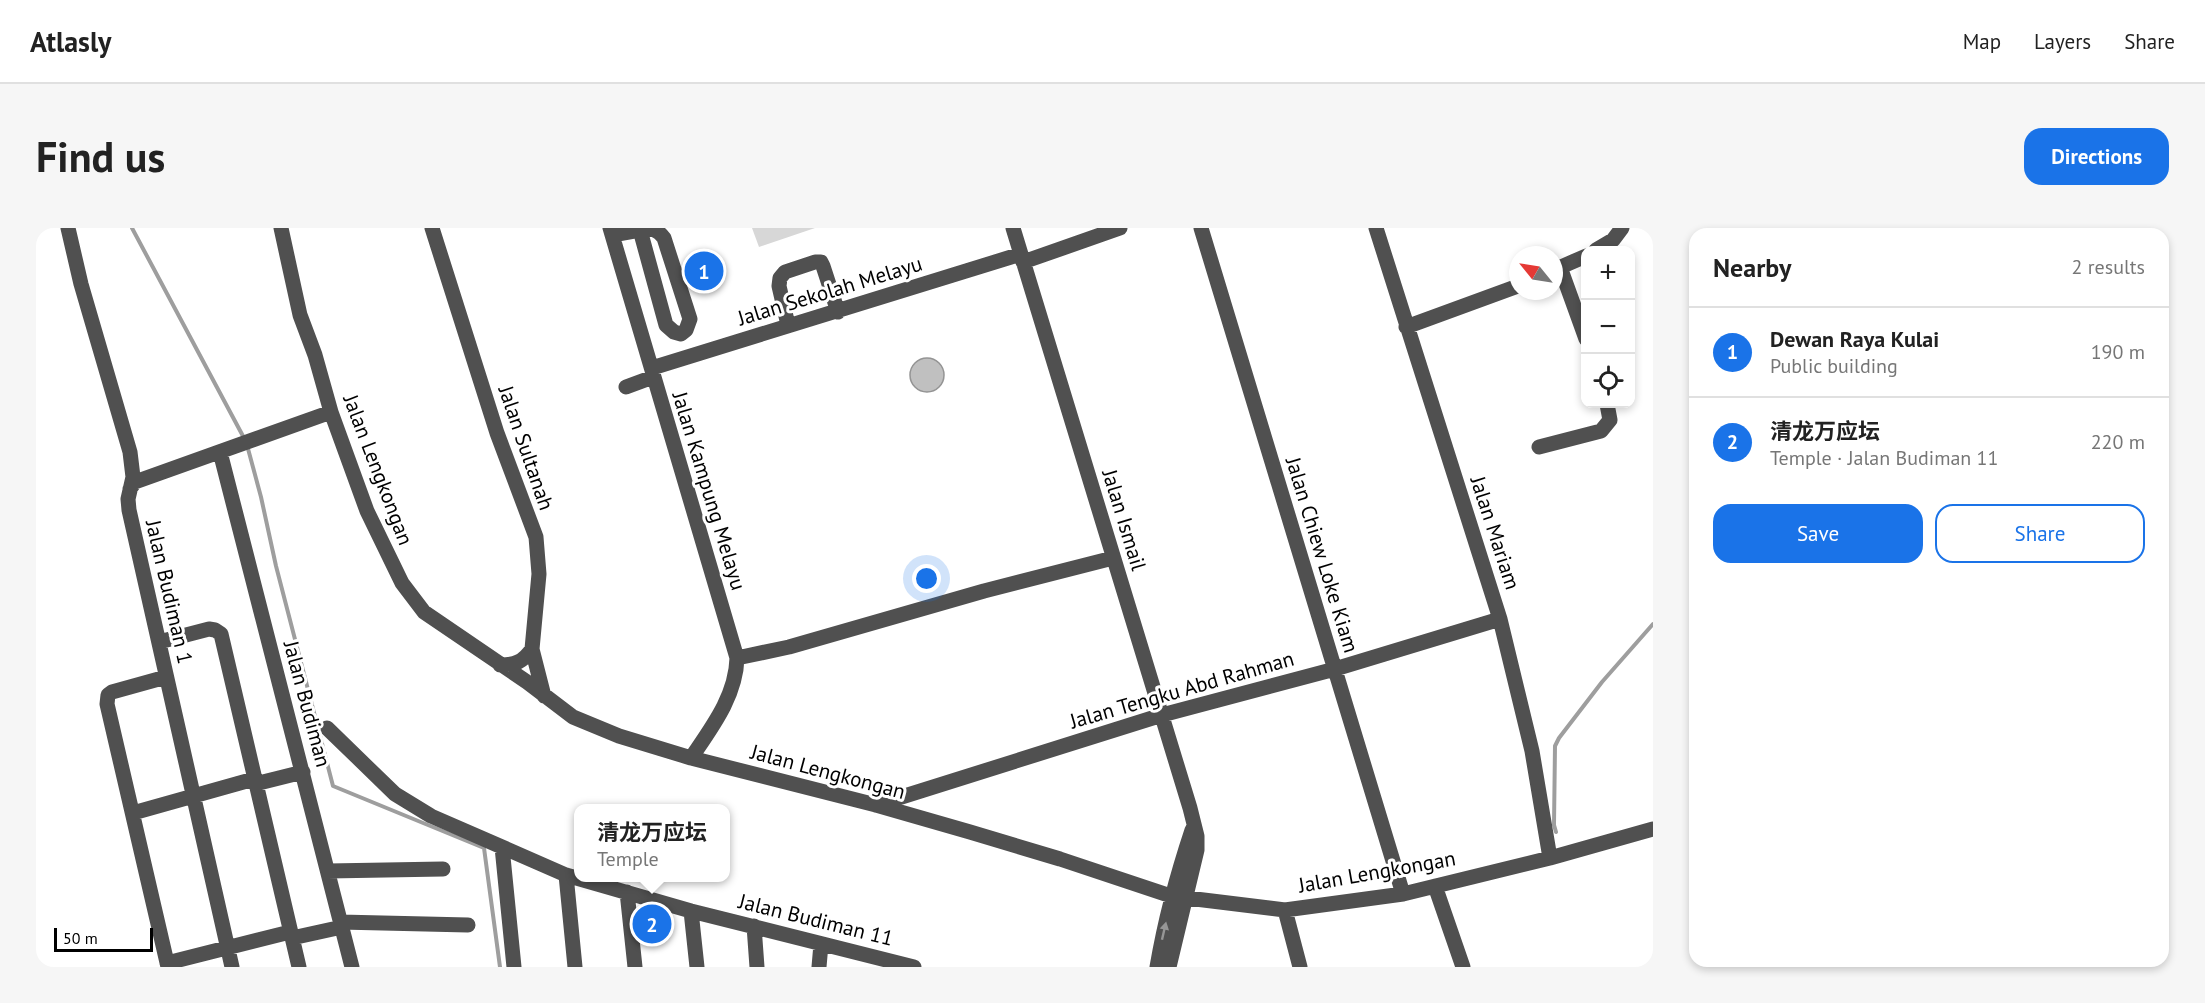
<!DOCTYPE html>
<html lang="en">
<head>
<meta charset="utf-8">
<style>
	:root { --surface:#fff; --page:#f6f6f6; --text:#222; --muted:#767676; --line:#e0e0e0; --accent:#1a73e8 }
	body { margin:0; font-family:"PT Sans","Noto Sans SC",sans-serif; background:var(--page); color:var(--text) }
	.controls { position:absolute; right:18px; top:18px; display:grid; overflow:hidden; border-radius:12px; box-shadow:0 3px 9px #0003 }
	.controls button { width:54px; height:54px; display:grid; place-items:center; padding:0; border:0; border-bottom:2px solid var(--line); background:var(--surface); color:var(--text); font:30px sans-serif }
	.compass { position:absolute; left:1473px; top:18px; width:54px; height:54px; border-radius:50%; background:var(--surface); box-shadow:0 3px 9px #0003; rotate:300deg }
	.scale { position:absolute; left:18px; bottom:15px; width:99px; box-sizing:border-box; padding-left:6px; border:3px solid #000; border-top:0; font-size:16px; line-height:21px; white-space:nowrap; color:#000; -webkit-text-stroke:4px #fff; paint-order:stroke }
	.you { position:absolute; left:891px; top:351px; width:21px; height:21px; margin:-15px; border:4px solid #fff; border-radius:50%; background:#1a73e8; box-shadow:0 0 0 9px #1a73e833 }
	.badge { display:grid; place-items:center; width:39px; height:39px; border-radius:50%; background:var(--accent); color:#fff; font-size:20px; font-weight:700 }
	.pin { position:absolute; translate:-50% -50%; border:3px solid #fff; box-shadow:0 2px 6px #0006 }
	.popup { position:absolute; left:538px; top:576px; width:156px; height:78px; box-sizing:border-box; display:grid; place-content:center; border-radius:12px; background:var(--surface); filter:drop-shadow(0 2px 4px #0005); font-size:20px; white-space:nowrap; color:var(--muted) }
	.popup b { font-size:22px; color:var(--text) }
	.popup::after { content:''; position:absolute; left:50%; top:100%; margin-left:-12px; border:12px solid transparent; border-top-color:var(--surface) }
	.list { margin:0; padding:0; list-style:none }
	h2 { display:flex; justify-content:space-between; align-items:center; height:78px; margin:0; padding:0 24px; font-size:26px }
	h2 small { font-size:20px; font-weight:400; color:var(--muted) }
	.list li { display:grid; grid-template-columns:39px 1fr auto; gap:18px; align-items:center; box-sizing:border-box; height:90px; padding:0 24px; border-top:2px solid var(--line) }
	.list b { display:block; font-size:22px; white-space:nowrap }
	.list p { margin:0; font-size:20px; white-space:nowrap; color:var(--muted) }
	.list em { font-size:20px; font-style:normal; color:var(--muted) }
	.actions { display:flex; gap:12px; padding:18px 24px }
	.actions a { flex:1; padding:14px 0; border:2px solid var(--accent); border-radius:18px; text-align:center; font-size:21px; color:var(--accent) }
	.actions .main { background:var(--accent); color:#fff }
	.icon { flex:none; width:33px; height:33px; fill:none; stroke:currentColor; stroke-width:2; stroke-linecap:round; stroke-linejoin:round }
	.map { position:relative; flex:none; width:1617px; height:739px; overflow:hidden; border-radius:18px }
	header { display:flex; align-items:center; gap:36px; box-sizing:border-box; height:84px; padding:0 30px; background:var(--surface); border-bottom:2px solid var(--line) }
	header strong { font-size:28px }
	nav { display:flex; gap:33px; margin-inline-start:auto; font-size:21px }
	.intro { display:flex; align-items:center; justify-content:space-between; box-sizing:border-box; height:144px; padding:0 36px }
	h1 { margin:0; font-size:42px }
	.button { padding:15px 27px; border-radius:18px; background:var(--accent); color:#fff; font-size:21px; font-weight:700 }
	main { display:flex; gap:36px; padding:0 36px }
	aside { flex:1; background:var(--surface); border-radius:18px; box-shadow:0 3px 9px #0003 }
	.map>svg:first-child { display:block }
</style>
</head>
<body>
<header>
<strong>Atlasly</strong>
<nav><a>Map</a><a>Layers</a><a>Share</a></nav>
</header>
<div class="intro"><h1>Find us</h1><a class="button">Directions</a></div>
<main>
<div class="map">
<svg width="1617" height="739" viewBox="0 0 1617 739">
	<rect width="100%" height="100%" fill="#fff"/>
	<path fill="#d7d7d7" d="M716,0H779L723,19Z"/>
	<g fill="none" stroke-linecap="round" stroke-linejoin="round">
		<path stroke="#9e9e9e" stroke-width="4" d="M96,0L208,210
			M211,217L225,269L240,338L297,558L448,620L464,739
			M1520,604L1518,597L1519,518L1523,510L1566,454L1617,396"/>
	</g>
	<path fill="#c0c0c0" stroke="#949494" stroke-width="1.5" d="M874 147a17 17 0 1 1 34 0a17 17 0 1 1-34 0Z"/>
	<g fill="none" stroke-linecap="round" stroke-linejoin="round">
		<path stroke="#505050" stroke-width="15" d="M32,0L45,56L94,224L97,249L92,271L93,282L196,739
			M245,0L264,87L279,127L295,184L331,283L366,355L388,384L491,454L537,489L583,508L655,530L840,577L934,604L1024,631L1135,668L1249,682L1367,666L1514,630L1617,601
			M396,0L461,205L500,309L503,346L496,421C487,434 479,437 464,437
			M574,0L701,430C700,468 676,499 655,530
			M977,0L1154,580L1161,608V622L1133,739
			M1165,0L1367,666
			M1340,0L1464,391L1496,523L1514,630
			M576,7L604,2C616,0 621,1 628,10L654,91L650,102L645,106L638,104L630,97L604,2
			M1560,22L1577,12L1586,0
			M987,34L1084,0
			M1524,39L1550,111
			M1518,42L1550,28
			M752,97L743,58L744,50L749,44L779,34H785L787,38L802,84
			M1370,99L1482,58
			M616,140L985,26
			M590,159L617,149
			M1503,219L1565,203L1574,192L1571,176
			M184,224L316,739
			M94,261L99,254L295,184
			M123,414L173,401L179,402L185,406L263,739
			M496,421L508,468
			M701,430L753,419L948,363L1077,330
			M130,449L76,464L72,467L71,476L132,739
			M291,500L359,566L395,588L530,647L655,683L878,739
			M219,556L267,544
			M840,577L1126,487L1299,441L1464,391
			M97,585L218,551
			M466,619L478,739
			M292,643L407,641
			M530,647L539,739
			M1399,658L1427,739
			M591,664L599,739
			M1249,682L1264,739
			M655,683L661,739
			M304,694L432,697
			M718,698L721,739
			M256,710L306,699
			M131,735L254,704
			M783,739L785,716
			M1121,739C1129,692 1141,647 1156,602"/>
	</g>
	<defs><path id="oneway-solid" d="M-6-.8H1V-3.2L6.5 0L1 3.2V.8H-6Z" transform="scale(1.5)"/></defs>
	<use fill="#969696" href="#oneway-solid" transform="translate(1128 703) rotate(-77)"/>
	<g text-anchor="middle" stroke-width="6" stroke-linejoin="round" paint-order="stroke">
		<g font-size="21" fill="#000" stroke="#fff">
			<text transform="translate(794 63) rotate(-17)" y="7">Jalan Sekolah Melayu</text>
			<text transform="translate(490 220) rotate(71)" y="7">Jalan Sultanah</text>
			<text transform="translate(342 242) rotate(69)" y="7">Jalan Lengkongan</text>
			<text transform="translate(673 263) rotate(73)" y="7">Jalan Kampung Melayu</text>
			<text transform="translate(1088 292) rotate(73)" y="7">Jalan Ismail</text>
			<text transform="translate(1459 305) rotate(72)" y="7">Jalan Mariam</text>
			<text transform="translate(1286 327) rotate(73)" y="7">Jalan Chiew Loke Kiam</text>
			<text transform="translate(133 364) rotate(77)" y="7">Jalan Budiman 1</text>
			<text transform="translate(1146 462) rotate(-16)" y="7">Jalan Tengku Abd Rahman</text>
			<text transform="translate(271 476) rotate(75)" y="7">Jalan Budiman</text>
			<text transform="translate(792 544) rotate(15)" y="7">Jalan Lengkongan</text>
			<text transform="translate(1341 644) rotate(-10)" y="7">Jalan Lengkongan</text>
			<text transform="translate(780 692) rotate(14)" y="7">Jalan Budiman 11</text>
		</g>
	</g>
</svg>
<div class="controls">
<button>+</button>
<button>−</button>
<button><svg class="icon" aria-label="locate" viewBox="0 0 24 24"><circle cx="12" cy="12" r="6"/><path d="M12 2v4M12 18v4M2 12h4M18 12h4"/></svg></button>
</div>
<svg class="compass" viewBox="-18 -18 36 36"><path d="M0-13l5 13h-10z" fill="#e53935"/><path d="M0 13l5-13h-10z" fill="#767676"/></svg>
<div class="scale">50 m</div>
<div class="you"></div>
<div class="pin badge" style="left:668px;top:43px">1</div>
<div class="pin badge" style="left:616px;top:696px">2</div>
<div class="popup"><b>清龙万应坛</b>Temple</div>
</div>
<aside>
<h2>Nearby<small>2 results</small></h2>
<ul class="list">
<li><span class="badge">1</span><div><b>Dewan Raya Kulai</b><p>Public building</p></div><em>190 m</em></li>
<li><span class="badge">2</span><div><b>清龙万应坛</b><p>Temple · Jalan Budiman 11</p></div><em>220 m</em></li>
</ul>
<div class="actions"><a class="main">Save</a><a>Share</a></div>
</aside>
</main>
</body>
</html>
